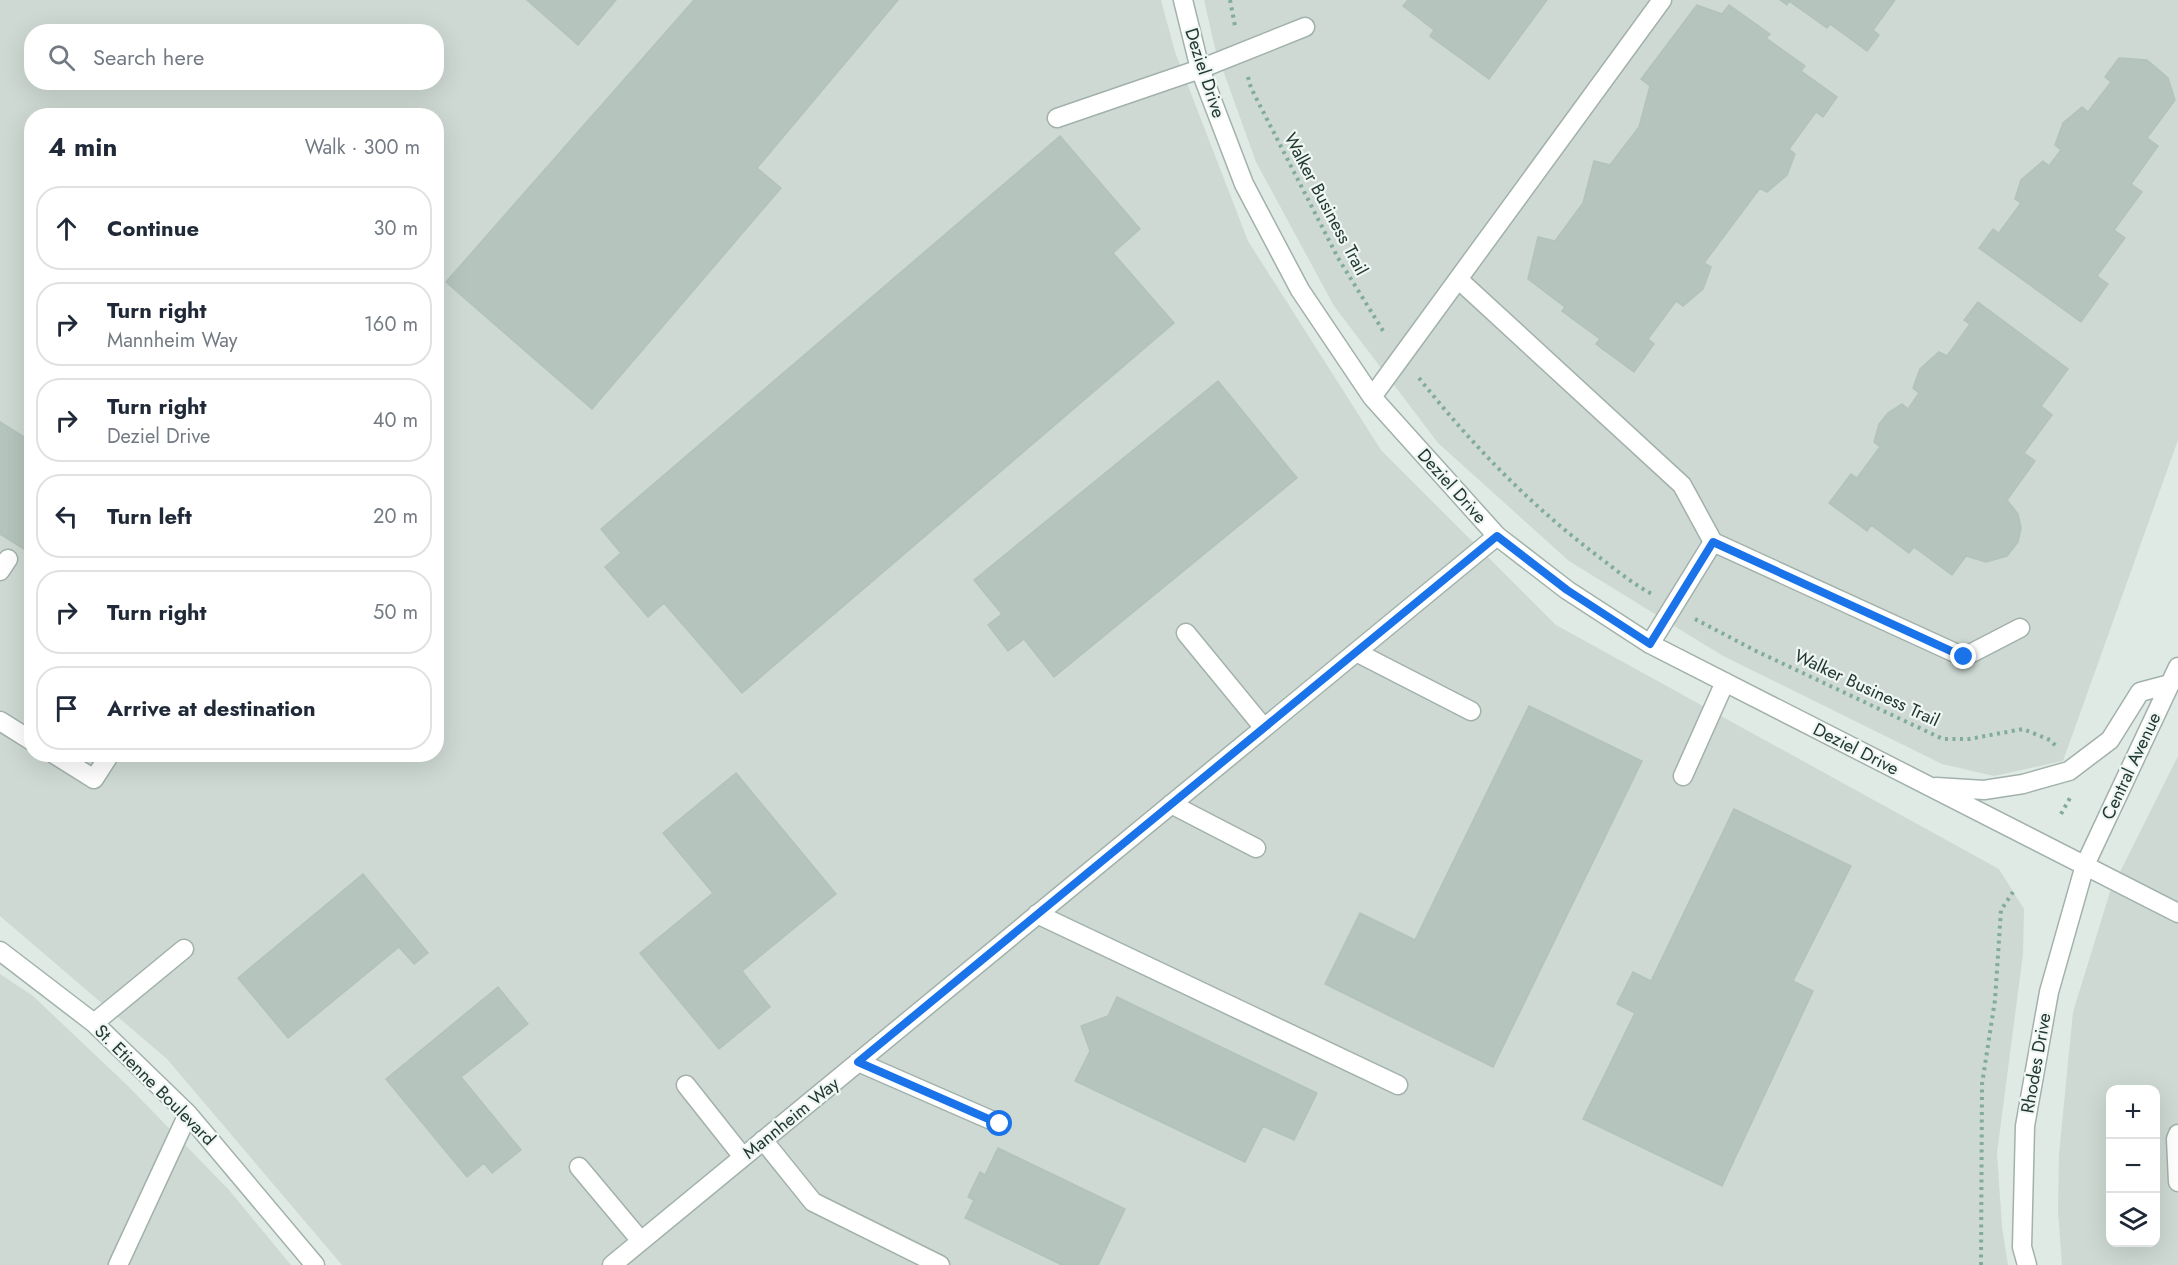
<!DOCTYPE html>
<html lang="en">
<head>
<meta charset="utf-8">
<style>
	:root { --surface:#fff; --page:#f6f6f7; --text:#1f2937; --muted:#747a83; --line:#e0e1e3 }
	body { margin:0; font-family:Jost,sans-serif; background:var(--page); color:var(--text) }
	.controls { position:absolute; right:18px; bottom:18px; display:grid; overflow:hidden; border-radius:12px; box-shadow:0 6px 24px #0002 }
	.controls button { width:54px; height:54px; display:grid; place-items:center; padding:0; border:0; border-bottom:2px solid var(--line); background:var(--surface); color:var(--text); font:30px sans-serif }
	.stop { position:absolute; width:18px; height:18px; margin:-14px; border:4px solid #1a73e8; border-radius:50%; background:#fff }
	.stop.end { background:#1a73e8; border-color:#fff; box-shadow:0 2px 6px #0008 }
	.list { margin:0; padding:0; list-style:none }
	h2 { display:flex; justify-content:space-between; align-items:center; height:78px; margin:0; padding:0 24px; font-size:26px }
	h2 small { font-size:20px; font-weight:400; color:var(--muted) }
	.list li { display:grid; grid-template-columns:39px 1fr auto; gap:18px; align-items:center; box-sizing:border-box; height:84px; margin:0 12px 12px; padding:0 12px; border:2px solid var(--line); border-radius:24px }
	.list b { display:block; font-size:22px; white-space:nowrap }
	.list p { margin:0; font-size:20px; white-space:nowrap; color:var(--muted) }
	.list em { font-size:20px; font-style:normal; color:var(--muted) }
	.icon { flex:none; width:33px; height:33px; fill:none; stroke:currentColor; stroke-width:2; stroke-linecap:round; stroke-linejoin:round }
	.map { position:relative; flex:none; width:2178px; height:1265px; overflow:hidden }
	.search { position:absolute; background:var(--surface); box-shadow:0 6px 24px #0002; left:24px; top:24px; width:420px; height:66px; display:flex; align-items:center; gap:15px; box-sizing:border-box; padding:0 21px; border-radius:24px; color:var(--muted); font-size:22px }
	.panel { position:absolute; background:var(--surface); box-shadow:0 6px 24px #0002; left:24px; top:108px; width:420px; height:654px; border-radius:24px }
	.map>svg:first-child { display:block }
</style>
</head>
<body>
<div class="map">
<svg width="2178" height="1265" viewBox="0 0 2178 1265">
	<rect width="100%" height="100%" fill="#dfeae5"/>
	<path fill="#ced9d3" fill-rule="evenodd" d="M0,0H1161L1175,52L1248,241L1381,450L1556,625L1999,869L2024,909L2023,954L1997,1153L2002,1227L2008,1265H342L167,1059L0,916ZM32,32H436V82H32ZM32,116H436V754H32Z
		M1204,0H2178V440L2063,761L1994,776L1942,764L1723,656L1569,561L1438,443L1334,306L1256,162L1215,48Z
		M2178,756V1265H2062L2058,1211L2059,1154L2073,1012L2110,892ZM2110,1090H2156V1242H2110Z
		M0,974L33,996L128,1086L229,1190L291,1265H0Z"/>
	<path fill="#b5c4bd" stroke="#b2c3bb" stroke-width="1.5" d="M527,0H616L578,45Z
		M694,0H898L757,168L781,188L592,409L446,282Z
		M1408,0H1547L1489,79L1430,36L1434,30L1403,6Z
		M1780,0H1895L1873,30L1879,35L1867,51L1830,24L1827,28L1789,1L1787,5Z
		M1697,5L1722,14L1729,5L1770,34L1766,38L1805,66L1801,71L1837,97L1823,117L1816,112L1789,149L1795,154L1787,175L1767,192L1760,188L1704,263L1711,267L1703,289L1683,306L1676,301L1648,339L1654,344L1634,372L1596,344L1600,339L1562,311L1565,307L1528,279L1538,237L1555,241L1583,203L1594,161L1610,165L1639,127L1650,86L1641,79Z
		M2119,58L2147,60L2168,78L2175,100L2147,138L2158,146L2131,184L2142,192L2114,230L2125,238L2097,276L2108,284L2081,322L1979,248L1993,229L1999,233L2021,203L2015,199L2021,180L2043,161L2049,166L2061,150L2055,145L2063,123L2082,107L2088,112L2111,82L2105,77Z
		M1060,136L1140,229L1113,253L1174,323L742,693L664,603L648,617L605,567L621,553L601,529Z
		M1978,302L2068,369L2041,406L2052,415L2024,453L2035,461L2007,500L2018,514L2021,528L2018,542L2007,556L1986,562L1966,556L1952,575L1914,547L1909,553L1871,525L1867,531L1829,503L1851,474L1857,478L1880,447L1874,442L1879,424L1888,413L1902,404L1908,409L1919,393L1913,388L1920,369L1939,352L1947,356L1970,324L1964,320Z
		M1218,381L1297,478L1054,677L1024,639L1008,651L988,625L1002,614L974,580Z
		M0,422L32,442V554L0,534Z
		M1529,706L1642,761L1493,1067L1325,984L1360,913L1415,940Z
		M736,773L836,894L742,971L770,1007L719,1049L640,953L713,893L663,833Z
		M1734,809L1851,866L1793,981L1813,991L1722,1186L1583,1119L1635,1013L1617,1004L1633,972L1651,981Z
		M363,874L428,953L414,964L399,947L288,1038L238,978Z
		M498,987L528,1024L461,1077L521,1150L492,1173L484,1163L467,1177L386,1079Z
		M1117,997L1317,1093L1294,1140L1263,1126L1245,1162L1075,1081L1090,1051L1081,1026L1108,1016Z
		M998,1148L1125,1209L1098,1265H1062L965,1218L974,1200L968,1197L980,1172L985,1175Z"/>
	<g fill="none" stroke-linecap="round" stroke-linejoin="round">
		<g stroke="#a2b1ab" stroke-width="21">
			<path id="minor" d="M1183,0L1200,69L1244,184L1300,290L1372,397L1497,536L1567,590L1650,644L2178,913
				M1057,118L1200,69L1305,27
				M1458,279L1682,485L1713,542L1964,657L2020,628
				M1372,397L1662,0
				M0,571L8,559
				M1186,633L1264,728
				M1650,644L1713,542
				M1356,652L1471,711
				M0,721L32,741
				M54,754L94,779L110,754
				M1683,776L1725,682
				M1936,787L1984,790L2023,784L2069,771L2110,740L2140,692L2170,684
				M1171,804L1256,848
				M1037,914L1398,1085
				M0,951L94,1023L188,1114L315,1265
				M94,1023L184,949
				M858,1062L1000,1124
				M686,1085L743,1157
				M2178,1134L2176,1139L2178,1182
				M763,1140L813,1202L940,1265
				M579,1167L641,1241
				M118,1265L188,1114
				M612,1265L1497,536
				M2027,1265L2022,1247L2025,1126L2049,992L2085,865L2178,667"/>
		</g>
		<path stroke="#81ac9d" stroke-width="4" stroke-dasharray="3 4.5" stroke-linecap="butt" d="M1230,0L1235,26
			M1248,77L1251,88L1338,258L1385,334
			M1419,378C1473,446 1530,505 1599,557C1616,570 1633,584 1652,594
			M1695,619L1756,651L1943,739H1969L2023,729L2050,740L2056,746
			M2061,814L2070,798
			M1981,1265L1982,1084L1995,1000L2001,910L2013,892"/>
		<use href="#minor" stroke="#fff" stroke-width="18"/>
	</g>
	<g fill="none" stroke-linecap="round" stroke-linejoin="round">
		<path stroke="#1a73e8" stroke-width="8" d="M1000,1124L858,1062L1497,536L1567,590L1650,644L1713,542L1964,657"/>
	</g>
	<g text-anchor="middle" stroke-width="4.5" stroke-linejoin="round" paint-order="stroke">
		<g font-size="18" fill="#213931" stroke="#eff6f3">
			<text transform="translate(1205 73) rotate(72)" y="6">Deziel Drive</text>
			<text transform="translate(1326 204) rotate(62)" y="6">Walker Business Trail</text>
			<text transform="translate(1452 486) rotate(48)" y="6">Deziel Drive</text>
			<text transform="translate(1867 688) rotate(25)" y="6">Walker Business Trail</text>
			<text transform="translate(1856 749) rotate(27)" y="6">Deziel Drive</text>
			<text transform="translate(2131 766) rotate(-65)" y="6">Central Avenue</text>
			<text transform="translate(2036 1063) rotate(-80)" y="6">Rhodes Drive</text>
			<text transform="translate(155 1085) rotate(45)" y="6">St. Etienne Boulevard</text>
			<text transform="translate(791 1118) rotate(-39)" y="6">Mannheim Way</text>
		</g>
	</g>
</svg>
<div class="controls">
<button>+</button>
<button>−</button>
<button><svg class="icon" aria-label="layers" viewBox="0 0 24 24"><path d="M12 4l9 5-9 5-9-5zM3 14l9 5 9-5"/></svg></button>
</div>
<div class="stop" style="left:1000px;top:1124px"></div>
<div class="stop end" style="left:1964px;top:657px"></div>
<div class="search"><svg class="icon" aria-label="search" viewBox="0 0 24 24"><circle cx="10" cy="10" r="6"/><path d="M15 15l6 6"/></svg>Search here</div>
<section class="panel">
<h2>4 min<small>Walk · 300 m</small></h2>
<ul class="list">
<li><svg class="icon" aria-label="ahead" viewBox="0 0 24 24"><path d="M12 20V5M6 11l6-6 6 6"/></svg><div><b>Continue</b></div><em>30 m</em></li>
<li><svg class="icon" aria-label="right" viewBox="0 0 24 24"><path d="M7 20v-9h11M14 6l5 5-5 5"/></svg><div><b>Turn right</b><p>Mannheim Way</p></div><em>160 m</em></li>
<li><svg class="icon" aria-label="right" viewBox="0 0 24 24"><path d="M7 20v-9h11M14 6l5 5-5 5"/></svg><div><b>Turn right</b><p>Deziel Drive</p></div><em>40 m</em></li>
<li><svg class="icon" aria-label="left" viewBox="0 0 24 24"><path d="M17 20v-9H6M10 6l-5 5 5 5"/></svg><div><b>Turn left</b></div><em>20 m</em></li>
<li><svg class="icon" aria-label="right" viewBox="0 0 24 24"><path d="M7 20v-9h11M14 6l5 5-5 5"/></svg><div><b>Turn right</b></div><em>50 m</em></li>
<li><svg class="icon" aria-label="arrive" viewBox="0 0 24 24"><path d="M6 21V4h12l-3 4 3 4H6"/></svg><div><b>Arrive at destination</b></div></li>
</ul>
</section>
</div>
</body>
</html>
